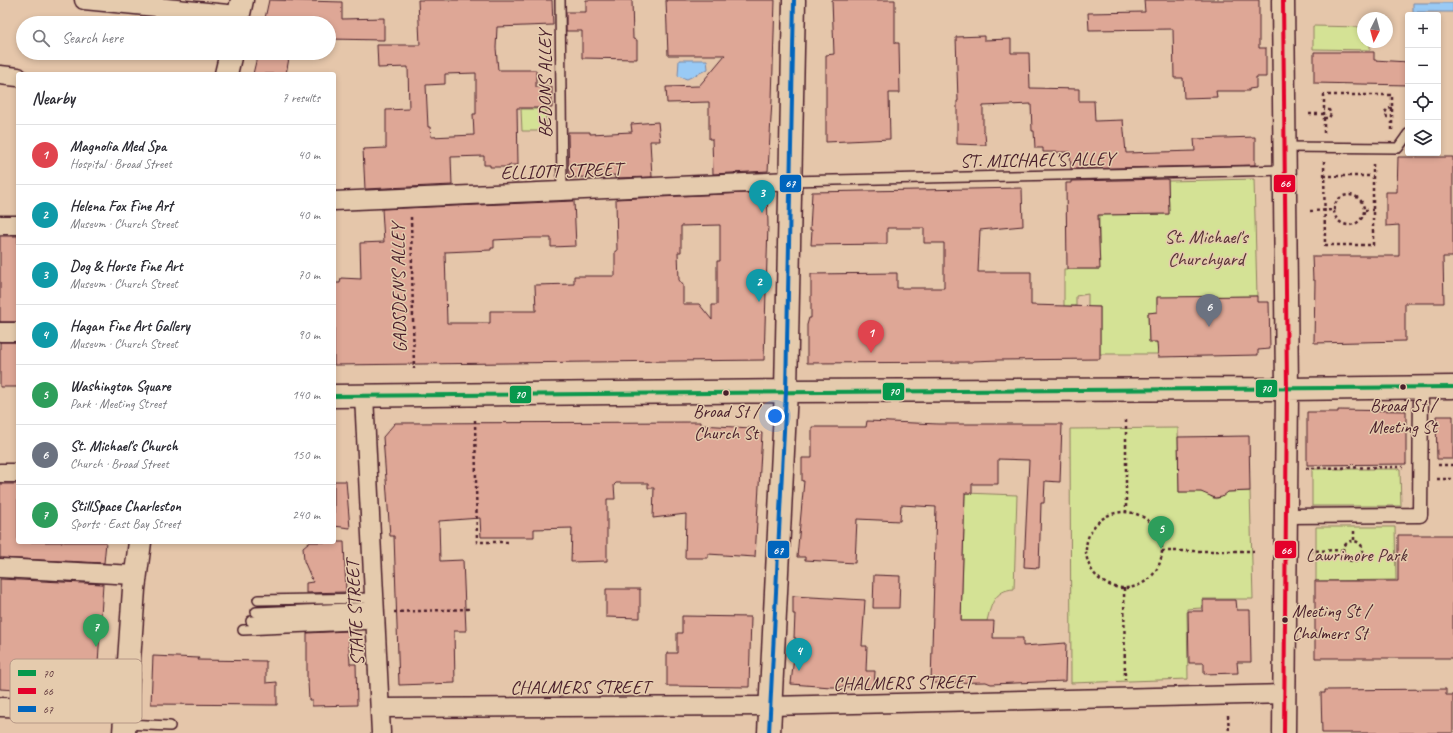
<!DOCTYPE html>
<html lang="en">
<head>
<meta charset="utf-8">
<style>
	:root { --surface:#fff; --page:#f2f2f3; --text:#2b2b33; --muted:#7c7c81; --line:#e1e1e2; --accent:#d93025 }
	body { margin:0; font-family:Caveat,sans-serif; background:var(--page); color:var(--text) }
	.controls { position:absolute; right:12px; top:12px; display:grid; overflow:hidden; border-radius:4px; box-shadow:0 2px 6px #0003 }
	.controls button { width:36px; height:36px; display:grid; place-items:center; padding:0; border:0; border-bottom:1px solid var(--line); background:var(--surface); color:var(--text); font:20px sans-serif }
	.compass { position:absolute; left:1357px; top:12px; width:36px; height:36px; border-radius:50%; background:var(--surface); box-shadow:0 2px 6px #0003; rotate:186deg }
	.you { position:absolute; left:775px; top:416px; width:14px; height:14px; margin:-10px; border:3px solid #fff; border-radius:50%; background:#1a73e8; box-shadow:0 0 0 6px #1a73e833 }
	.badge { display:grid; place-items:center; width:26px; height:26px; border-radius:50%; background:var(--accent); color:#fff; font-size:13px; font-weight:700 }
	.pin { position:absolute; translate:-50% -33px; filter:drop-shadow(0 1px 2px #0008) }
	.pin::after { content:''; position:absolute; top:21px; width:14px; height:12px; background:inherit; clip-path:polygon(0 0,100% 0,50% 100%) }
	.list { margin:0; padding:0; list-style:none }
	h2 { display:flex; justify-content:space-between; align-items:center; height:52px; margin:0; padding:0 16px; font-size:17px }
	h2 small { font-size:13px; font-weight:400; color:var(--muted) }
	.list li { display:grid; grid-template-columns:26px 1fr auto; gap:12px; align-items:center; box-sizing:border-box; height:60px; padding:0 16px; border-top:1px solid var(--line) }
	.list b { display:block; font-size:15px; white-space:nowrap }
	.list p { margin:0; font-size:13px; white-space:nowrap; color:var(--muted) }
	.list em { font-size:13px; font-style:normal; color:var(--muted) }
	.icon { flex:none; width:22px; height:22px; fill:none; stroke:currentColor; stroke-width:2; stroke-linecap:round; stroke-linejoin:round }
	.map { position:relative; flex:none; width:1453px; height:733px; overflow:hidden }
	.search { position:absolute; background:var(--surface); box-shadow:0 2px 6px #0003; left:16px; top:16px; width:320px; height:44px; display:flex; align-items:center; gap:10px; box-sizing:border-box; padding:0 14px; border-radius:22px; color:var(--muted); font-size:15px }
	.panel { position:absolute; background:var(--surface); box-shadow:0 2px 6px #0003; left:16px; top:72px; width:320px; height:472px; border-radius:4px }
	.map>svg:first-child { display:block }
</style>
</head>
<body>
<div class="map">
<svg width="1453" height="733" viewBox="0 0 1453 733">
	<rect width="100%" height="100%" fill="#e5c6aa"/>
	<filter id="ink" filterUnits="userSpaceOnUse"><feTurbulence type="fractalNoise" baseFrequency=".025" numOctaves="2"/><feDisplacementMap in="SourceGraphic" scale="8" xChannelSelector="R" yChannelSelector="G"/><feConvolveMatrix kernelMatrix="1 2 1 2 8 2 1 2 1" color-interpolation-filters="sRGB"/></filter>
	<g filter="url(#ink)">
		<path fill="#d4e295" stroke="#8f8060" d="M1313,26L1363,27V42H1370V50L1313,49Z
			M521,109H546V131H522Z
			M1254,179L1257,296L1157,298V312L1148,313L1149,341L1157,342L1158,354H1100V307H1088V294L1076,296V306H1064V269H1099V215L1169,214L1168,181Z
			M1178,428L1179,492C1186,492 1195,491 1202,492C1213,494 1212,506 1227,492L1250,491L1253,599H1202V608L1187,609L1188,679L1071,683L1070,429Z
			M1312,469H1400L1401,506H1312Z
			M965,493L1017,495L1014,589C995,590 991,604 987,621H961Z
			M1316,527H1395L1396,580L1316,581Z"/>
		<path fill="#99caf5" stroke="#7986a4" d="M1413,3H1453V12H1413Z
			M679,60H707L708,69L687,79L678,76Z"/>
		<path fill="#dea796" stroke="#4a1f2b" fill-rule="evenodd" d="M269,0L342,2V19L384,18V40L329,39V23H264Z
			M418,0H552L553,25L497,27L496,48L498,70H536V87H552V108H517L518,165H509V167H490V165H484V156L451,157L452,185L365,189L363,149L386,148V110L409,109L408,67L378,68L377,45H420ZM476,73V114H473L474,135L431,137L430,127H428L426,85L445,84V74Z
			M586,0H632L633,39L637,40V59L582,58V31H566V12H586Z
			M666,0H775L772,100L768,171L713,174L712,139H709V102L667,103L666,87L699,86L725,55H668Z
			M832,0H895V43H899L900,93H889L890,139L826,142V55L834,54Z
			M1144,0H1259V48H1266V77H1256V88L1249,89V91H1216L1217,97L1184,98L1183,78H1174L1173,29L1089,30L1088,13L1145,12Z
			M984,36V40L1011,39V53H1029L1030,88L1079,89V101H1094L1095,121L1123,120L1126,153L1195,151L1194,139L1255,137V165L1071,169L1070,152H1043V148H1035L1034,131H1032L1031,104L983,106V130L985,134L986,145L957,144V101H958L956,37Z
			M1314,52H1374V60L1408,62V85L1314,83Z
			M258,53H290L286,74H253Z
			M658,122L660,141H650L652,177L615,178V175L569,178L568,132H590V134L632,132L631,124Z
			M1398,157H1453V257H1443L1444,303H1405V341L1314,343L1315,280H1313L1312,256H1399V225L1386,226V192H1397Z
			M1168,179L1169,214L1098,215L1100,269H1067L1066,183H1071V181Z
			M1022,188L1023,226L980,230L978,272H1031V305L1100,307V359L999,360L973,361V362L807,363V325L809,318H811V274L897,273V288H944V243H924V228H887V244L811,245L812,230H810L812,192Z
			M767,192L768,224L764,360L334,365V283H340L341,278L361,279L360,243L384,242L382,209L574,201L576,246L551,247V238H532L494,240V248H491V250L445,252L447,323H490V311H536L535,285L574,284V276H615V251H617L616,199ZM720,225V261H717V305H712V320L699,304H683V285L679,280L678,252H681V226Z
			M0,236H18V322H0Z
			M1257,296V302H1269L1270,349L1258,350V355L1158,357L1157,342H1149L1148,313L1157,312V297Z
			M0,342H18V387H0Z
			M1338,410L1406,411V464L1307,465V412H1338Z
			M1436,416H1453V459H1437Z
			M867,421L938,424H1062L1060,482L1045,481L1044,503H1041L1039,568L1024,567L1029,460L998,459V484H972V493H965L961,621H994L993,638H1023V646L1066,643L1065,681L991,684L986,682L931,683L936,507L901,505L900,521L857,519L855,563L805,560V557H797L804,481H802V458H812V427H866Z
			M701,422V425L751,428V432L762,433L755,557L708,554V558H685L686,514L653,518L654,488H648V483H616L614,485L615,499H607V561L571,562L572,528L534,529V537H481L480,518L439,521L440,561L463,560L466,631H454L455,683L399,685L394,536H390L383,437L395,423Z
			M1249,436L1250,491L1228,492L1222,497L1215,498L1201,492H1179L1178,437Z
			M334,481H346L350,528L334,526Z
			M0,484H18V542H106L104,563L0,558Z
			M1398,535H1453V658H1315V581H1398Z
			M309,542H344L346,592L306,593V583L313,582L304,561L303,547Z
			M874,575L900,576L899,608H873Z
			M0,579L103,584L96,695L0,689Z
			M606,589H640V618L606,617Z
			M793,596L865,600L862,646H867L866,671H875L874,687H831L791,684L796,638H794L795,614H793Z
			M1203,600H1236L1237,610H1250L1251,662H1237L1238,673L1204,674V663H1189L1188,611H1203Z
			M682,616L751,617L749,687L667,686V653H677V633H682Z
			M348,631L350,664H356L357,705L312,706V700H309L308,682H307V633Z
			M153,656L199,658L198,660L266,661V683L277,682V705L151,704Z
			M1446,689V695H1453V733H1322L1321,693H1325V690Z"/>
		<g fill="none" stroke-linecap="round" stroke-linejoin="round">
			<g stroke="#4a1f2b" stroke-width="12">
				<path id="service" d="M560,0L562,191
					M1285,147L1398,148L1408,134
					M790,181L1285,170
					M258,600L374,598
					M256,612L374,607
					M251,621L375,616
					M243,630L375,624
					M125,724L170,726"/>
			</g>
			<g stroke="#4a1f2b" stroke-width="17">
				<path id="pedestrian" d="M1285,516L1420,515L1421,387"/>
			</g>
			<g stroke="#4a1f2b" stroke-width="21">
				<path id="minor" d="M84,0L238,15
					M0,75L18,77
					M334,201L790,181
					M0,225H18
					M0,332H18
					M364,396L381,733
					M0,473H18
					M0,568L135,575
					M0,707L126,710
					M380,708L770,706L1284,694"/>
			</g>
			<g stroke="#4a1f2b" stroke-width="25">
				<path id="tertiary" d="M237,23L242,0
					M226,74L231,53
					M334,396L786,391L1287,389L1283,0
					M124,733L134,589L140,542
					M769,733L786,391L794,0"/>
			</g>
			<g stroke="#4a1f2b" stroke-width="25">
				<path id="secondary" d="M1284,733L1287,389L1453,387"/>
			</g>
			<path stroke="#4a1f2b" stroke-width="2.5" stroke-dasharray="3 3" stroke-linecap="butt" d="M1392,108L1387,109L1385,113L1387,117H1392
				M1309,114H1324
				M1324,118H1329L1331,114L1329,110H1324
				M1324,133V95H1392V130
				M1324,161L1325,245H1373V161
				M1324,176H1373
				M1334 210a15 15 0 1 1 30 0a15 15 0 1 1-30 0Z
				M1365,210H1373
				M1310,211L1334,210
				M411,217L414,369
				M475,420L477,542H508
				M1438,465H1453
				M1306,468L1403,467
				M1437,479H1453
				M1086 550a38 38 0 1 1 76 0a38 38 0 1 1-76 0Z
				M1126,513V419
				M1354,531V541
				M1343 551a10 10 0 1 1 20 0a10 10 0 1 1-20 0Z
				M1162,551H1254
				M1310,551L1343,550
				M1124,588L1125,680
				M394,612L469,609
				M1228,715L1229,733"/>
			<use href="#service" stroke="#e5cbad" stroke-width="9"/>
			<use href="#pedestrian" stroke="#e5cbad" stroke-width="14"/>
			<use href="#minor" stroke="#e5cbad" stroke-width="18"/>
			<use href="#tertiary" stroke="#e5cbad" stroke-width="22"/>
			<use href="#secondary" stroke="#e5cbad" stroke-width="22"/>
			<g stroke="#e5cbad" stroke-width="7">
				<path id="bus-1" d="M334,396L1453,387"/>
			</g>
			<g stroke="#e5cbad" stroke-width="7">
				<path id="bus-2" d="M1283,0L1287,389L1284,733"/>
			</g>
			<g stroke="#e5cbad" stroke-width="7">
				<path id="bus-3" d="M769,733L786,391L794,0"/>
			</g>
			<use href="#bus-1" stroke="#07984d" stroke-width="4"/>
			<use href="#bus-2" stroke="#e4002b" stroke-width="4"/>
			<use href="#bus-3" stroke="#0065bd" stroke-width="4"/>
		</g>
	</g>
	<g fill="#4a1f2b" stroke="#e5cbad" stroke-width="1.5">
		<circle cx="1403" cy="387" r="3.5"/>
		<circle cx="726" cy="393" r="3.5"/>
		<circle cx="1285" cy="620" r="3.5"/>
	</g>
	<g text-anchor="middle" stroke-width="3" stroke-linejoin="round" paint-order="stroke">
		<g font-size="18" fill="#4a1f2b" stroke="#e5cbad">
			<text x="1403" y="411">Broad St /<tspan x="1403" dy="22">Meeting St</tspan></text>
			<text x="726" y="417">Broad St /<tspan x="726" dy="22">Church St</tspan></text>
			<text x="1292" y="617" text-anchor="start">Meeting St /<tspan x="1292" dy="22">Chalmers St</tspan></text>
		</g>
		<g font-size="19" fill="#4a1f2b" stroke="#e5cbad">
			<text transform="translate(544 84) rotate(-90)" y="7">BEDONS ALLEY</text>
			<text transform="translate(1037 159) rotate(-1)" y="7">ST. MICHAEL'S ALLEY</text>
			<text transform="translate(561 170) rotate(-2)" y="7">ELLIOTT STREET</text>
			<text transform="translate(398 288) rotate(-91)" y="7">GADSDEN'S ALLEY</text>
			<text transform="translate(354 613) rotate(-93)" y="7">STATE STREET</text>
			<text transform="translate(903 682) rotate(-1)" y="7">CHALMERS STREET</text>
			<text x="580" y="693">CHALMERS STREET</text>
		</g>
		<g font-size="19" fill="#583236" stroke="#e5cbad">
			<text x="1206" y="243">St. Michael's<tspan x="1206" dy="22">Churchyard</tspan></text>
			<text x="1356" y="561">Lawrimore Park</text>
		</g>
	</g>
	<rect x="10" y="659" width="132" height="64" rx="6" fill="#e5cbad" stroke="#b69786" stroke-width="1"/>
	<rect x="18" y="670" width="18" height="6" fill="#07984d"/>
	<rect x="18" y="688" width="18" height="6" fill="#e4002b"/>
	<rect x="18" y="706" width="18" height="6" fill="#0065bd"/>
	<g font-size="11" fill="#4a1f2b">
		<text x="43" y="677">70</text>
		<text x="43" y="695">66</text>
		<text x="43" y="713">67</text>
	</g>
	<g stroke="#e5cbad" stroke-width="1.5">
		<rect x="1273" y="174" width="23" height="19" rx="4" fill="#e4002b"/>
		<rect x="779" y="174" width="23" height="19" rx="4" fill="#0065bd"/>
		<rect x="1255" y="379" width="23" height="19" rx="4" fill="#07984d"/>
		<rect x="882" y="382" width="23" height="19" rx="4" fill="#07984d"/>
		<rect x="509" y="385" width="23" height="19" rx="4" fill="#07984d"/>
		<rect x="1274" y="540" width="23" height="19" rx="4" fill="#e4002b"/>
		<rect x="767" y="540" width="23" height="19" rx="4" fill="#0065bd"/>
	</g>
	<g font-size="11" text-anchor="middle" font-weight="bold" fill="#fff">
		<text x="1285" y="187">66</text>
		<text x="790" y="187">67</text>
		<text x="1266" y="392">70</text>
		<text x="894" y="395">70</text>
		<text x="520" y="398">70</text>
		<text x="1286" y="554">66</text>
		<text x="778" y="554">67</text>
	</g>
</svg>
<div class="controls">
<button>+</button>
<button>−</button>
<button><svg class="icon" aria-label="locate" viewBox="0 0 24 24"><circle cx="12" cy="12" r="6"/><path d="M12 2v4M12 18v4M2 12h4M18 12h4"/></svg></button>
<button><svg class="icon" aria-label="layers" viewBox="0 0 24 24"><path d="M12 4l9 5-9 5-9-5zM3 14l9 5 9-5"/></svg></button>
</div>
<svg class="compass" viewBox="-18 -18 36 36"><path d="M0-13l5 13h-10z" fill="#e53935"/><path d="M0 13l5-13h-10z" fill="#7c7c81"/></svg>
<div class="you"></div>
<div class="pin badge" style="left:871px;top:353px;background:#e0444e">1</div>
<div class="pin badge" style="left:759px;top:302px;background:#0f9aa8">2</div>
<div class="pin badge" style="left:762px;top:213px;background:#0f9aa8">3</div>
<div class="pin badge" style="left:799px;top:671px;background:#0f9aa8">4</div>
<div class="pin badge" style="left:1161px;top:549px;background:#2e9e5b">5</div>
<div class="pin badge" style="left:1209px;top:327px;background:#6b7280">6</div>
<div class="pin badge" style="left:96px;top:647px;background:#2e9e5b">7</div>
<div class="search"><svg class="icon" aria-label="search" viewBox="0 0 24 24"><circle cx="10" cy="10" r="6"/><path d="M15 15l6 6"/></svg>Search here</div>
<section class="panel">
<h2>Nearby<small>7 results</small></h2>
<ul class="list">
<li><span class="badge" style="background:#e0444e">1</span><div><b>Magnolia Med Spa</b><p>Hospital · Broad Street</p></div><em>40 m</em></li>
<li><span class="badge" style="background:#0f9aa8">2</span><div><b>Helena Fox Fine Art</b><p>Museum · Church Street</p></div><em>40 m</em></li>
<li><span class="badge" style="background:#0f9aa8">3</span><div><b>Dog &amp; Horse Fine Art</b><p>Museum · Church Street</p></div><em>70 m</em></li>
<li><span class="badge" style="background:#0f9aa8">4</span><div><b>Hagan Fine Art Gallery</b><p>Museum · Church Street</p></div><em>90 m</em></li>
<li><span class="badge" style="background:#2e9e5b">5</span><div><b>Washington Square</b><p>Park · Meeting Street</p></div><em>140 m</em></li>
<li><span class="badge" style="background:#6b7280">6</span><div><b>St. Michael's Church</b><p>Church · Broad Street</p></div><em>150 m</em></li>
<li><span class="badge" style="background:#2e9e5b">7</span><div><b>StillSpace Charleston</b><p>Sports · East Bay Street</p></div><em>240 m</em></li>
</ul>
</section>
</div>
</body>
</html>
